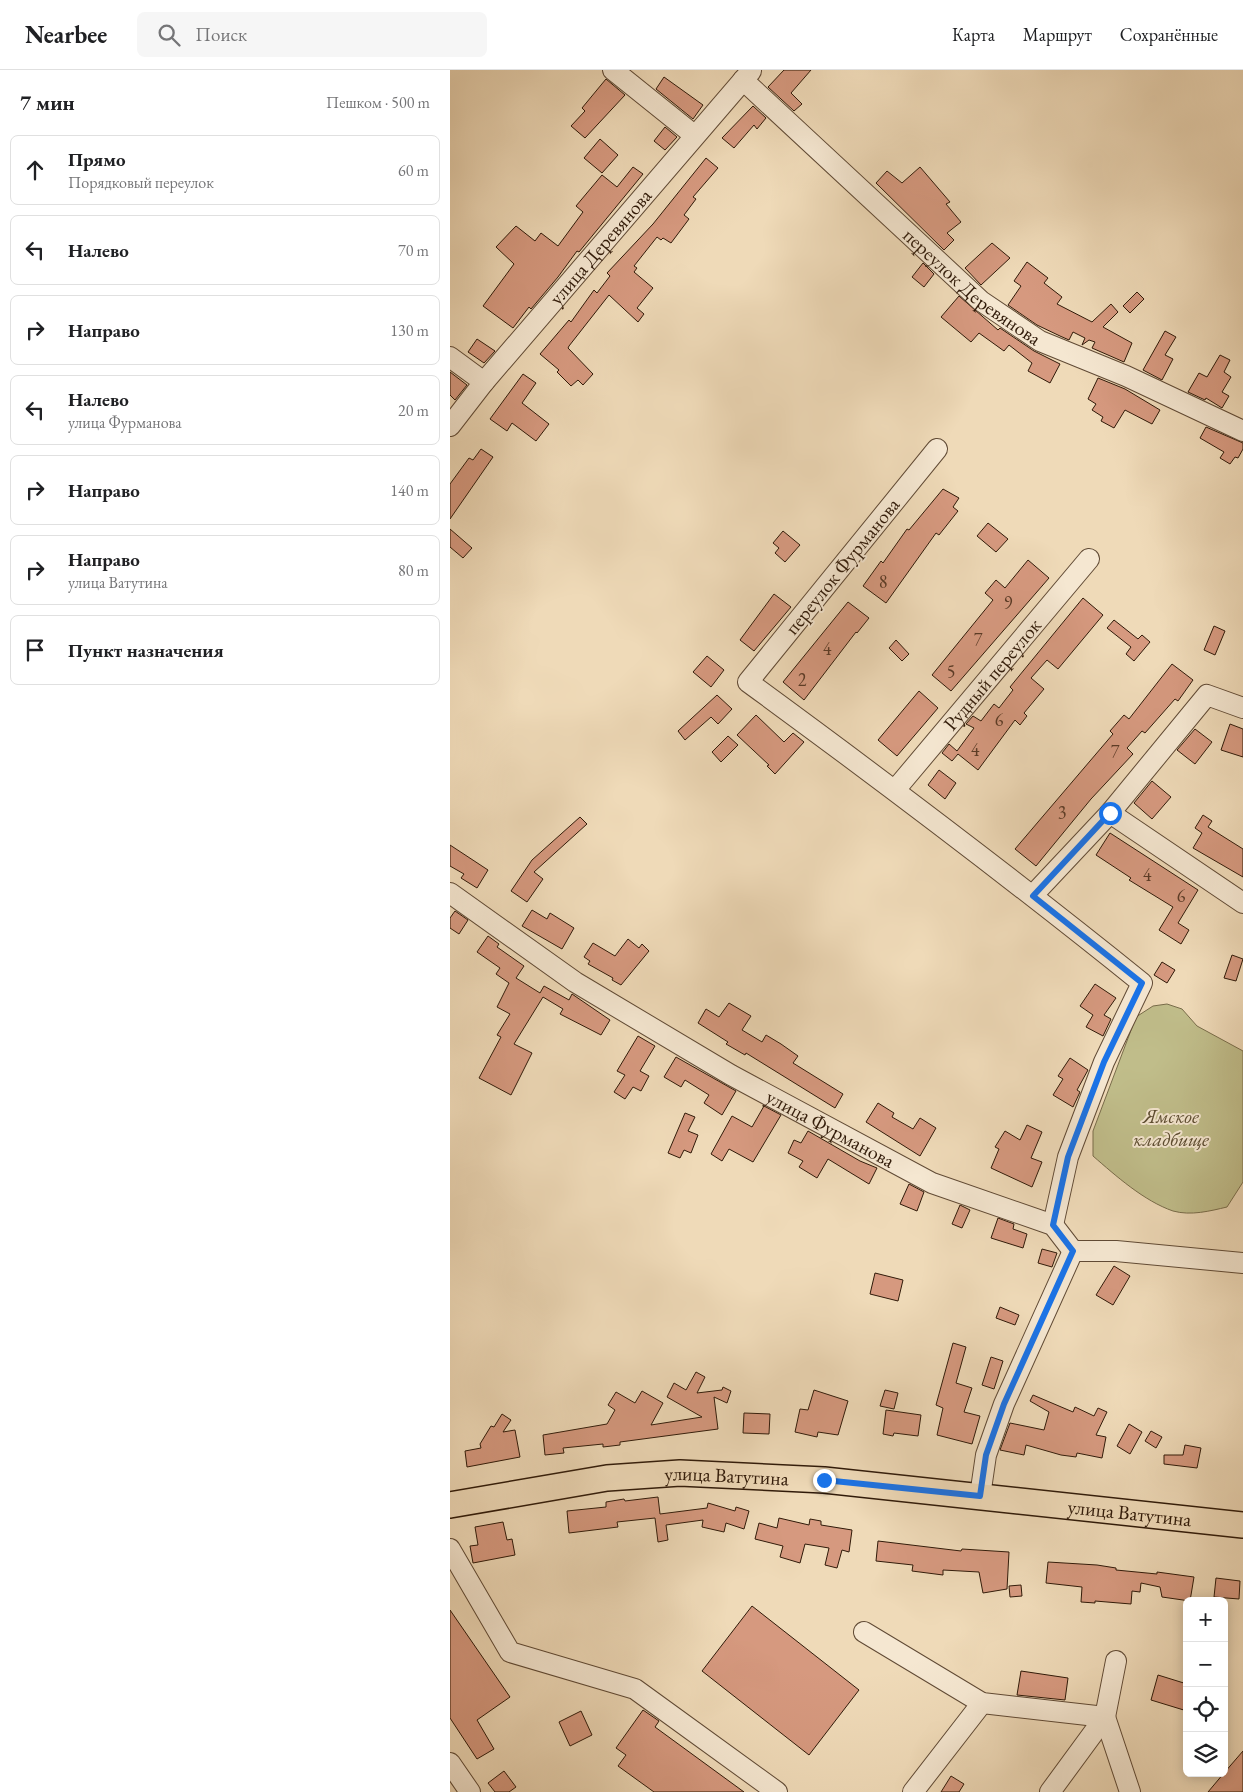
<!DOCTYPE html>
<html lang="ru">
<head>
<meta charset="utf-8">
<style>
	:root { --surface:#fff; --page:#f6f6f6; --text:#202124; --muted:#757577; --line:#e0e0e0 }
	body { margin:0; font-family:"EB Garamond",serif; background:var(--page); color:var(--text) }
	.controls { position:absolute; right:15px; bottom:15px; display:grid; overflow:hidden; border-radius:8px; box-shadow:0 2px 12px #0003 }
	.controls button { width:45px; height:45px; display:grid; place-items:center; padding:0; border:0; border-bottom:1px solid var(--line); background:var(--surface); color:var(--text); font:25px sans-serif }
	.stop { position:absolute; width:15px; height:15px; margin:-11px; border:4px solid #1a73e8; border-radius:50%; background:#fff }
	.stop.end { background:#1a73e8; border-color:#fff; box-shadow:0 1px 5px #0008 }
	.list { margin:0; padding:0; list-style:none }
	h2 { display:flex; justify-content:space-between; align-items:center; height:65px; margin:0; padding:0 20px; font-size:21px }
	h2 small { font-size:16px; font-weight:400; color:var(--muted) }
	.list li { display:grid; grid-template-columns:32px 1fr auto; gap:15px; align-items:center; box-sizing:border-box; height:70px; margin:0 10px 10px; padding:0 10px; border:1px solid var(--line); border-radius:8px }
	.list b { display:block; font-size:19px; white-space:nowrap }
	.list p { margin:0; font-size:16px; white-space:nowrap; color:var(--muted) }
	.list em { font-size:16px; font-style:normal; color:var(--muted) }
	.icon { flex:none; width:28px; height:28px; fill:none; stroke:currentColor; stroke-width:2; stroke-linecap:round; stroke-linejoin:round }
	.map { position:relative; flex:none; width:793px; height:1722px; overflow:hidden }
	header { display:flex; align-items:center; gap:30px; box-sizing:border-box; height:70px; padding:0 25px; background:var(--surface); border-bottom:1px solid var(--line) }
	header strong { font-size:24px }
	nav { display:flex; gap:28px; margin-inline-start:auto; font-size:18px }
	.search { width:350px; height:45px; background:var(--page); display:flex; align-items:center; gap:12px; box-sizing:border-box; padding:0 18px; border-radius:8px; color:var(--muted); font-size:19px }
	main { display:flex }
	aside { flex:1; background:var(--surface) }
	.map>svg:first-child { display:block }
</style>
</head>
<body>
<header>
<strong>Nearbee</strong>
<div class="search"><svg class="icon" aria-label="search" viewBox="0 0 24 24"><circle cx="10" cy="10" r="6"/><path d="M15 15l6 6"/></svg>Поиск</div>
<nav><a>Карта</a><a>Маршрут</a><a>Сохранённые</a></nav>
</header>
<main>
<aside>
<h2>7 мин<small>Пешком · 500 m</small></h2>
<ul class="list">
<li><svg class="icon" aria-label="ahead" viewBox="0 0 24 24"><path d="M12 20V5M6 11l6-6 6 6"/></svg><div><b>Прямо</b><p>Порядковый переулок</p></div><em>60 m</em></li>
<li><svg class="icon" aria-label="left" viewBox="0 0 24 24"><path d="M17 20v-9H6M10 6l-5 5 5 5"/></svg><div><b>Налево</b></div><em>70 m</em></li>
<li><svg class="icon" aria-label="right" viewBox="0 0 24 24"><path d="M7 20v-9h11M14 6l5 5-5 5"/></svg><div><b>Направо</b></div><em>130 m</em></li>
<li><svg class="icon" aria-label="left" viewBox="0 0 24 24"><path d="M17 20v-9H6M10 6l-5 5 5 5"/></svg><div><b>Налево</b><p>улица Фурманова</p></div><em>20 m</em></li>
<li><svg class="icon" aria-label="right" viewBox="0 0 24 24"><path d="M7 20v-9h11M14 6l5 5-5 5"/></svg><div><b>Направо</b></div><em>140 m</em></li>
<li><svg class="icon" aria-label="right" viewBox="0 0 24 24"><path d="M7 20v-9h11M14 6l5 5-5 5"/></svg><div><b>Направо</b><p>улица Ватутина</p></div><em>80 m</em></li>
<li><svg class="icon" aria-label="arrive" viewBox="0 0 24 24"><path d="M6 21V4h12l-3 4 3 4H6"/></svg><div><b>Пункт назначения</b></div></li>
</ul>
</aside>
<div class="map">
<svg width="793" height="1722" viewBox="0 0 793 1722">
	<rect width="100%" height="100%" fill="#efdab8"/>
	<filter id="stains"><feTurbulence type="fractalNoise" baseFrequency=".004" numOctaves="4"/><feColorMatrix values="0 0 0 0 .2 0 0 0 0 .09 0 0 0 0 .02 0 0 0 .5 -.17"/></filter>
	<radialGradient id="worn" r=".72"><stop offset=".6" stop-color="#630" stop-opacity="0"/><stop offset="1" stop-color="#630" stop-opacity=".3"/></radialGradient>
	<path fill="#c0bd8a" stroke="#786c4a" d="M717,934L732,939L747,956L793,981V1112L777,1137C760,1141 741,1146 723,1141C694,1131 666,1106 643,1086V1061L686,947L703,936Z"/>
	<path fill="#d6997f" stroke="#301a09" d="M334,0H361L341,23L352,34L344,41L318,17Z
		M214,7L253,35L243,49L206,19Z
		M156,9L175,25L135,68L121,56L135,41L132,38Z
		M303,36L316,48L307,59L304,55L284,78L272,68Z
		M215,57L227,67L215,80L204,71Z
		M150,69L168,85L152,103L134,88Z
		M256,88L268,98L243,127L246,129L234,145L239,149L221,173L213,168L211,170L207,167L184,196L187,198L184,202L203,218L187,238L194,244L188,252L159,225L119,276L118,278L143,304L133,315L128,310L121,316L107,302L109,300L90,284L119,250L121,252L144,220L147,223L160,206L157,203L203,154Z
		M183,97L193,104L129,182L127,181L108,207L81,239L79,237L63,258L33,236L64,194L46,177L66,156L85,171L91,163L108,176L133,142L126,136L152,105L167,117Z
		M470,97L500,132L496,134L511,152L497,163L504,170L494,180L426,113L437,101L452,113Z
		M542,173L560,188L531,215L515,198Z
		M577,192L598,208L594,213L612,227L607,234L642,252L661,234L668,242L653,257L682,273L674,292L642,278L645,272L639,270L632,275L635,268L623,262L619,270L610,266L587,255L558,235L571,216L564,211Z
		M473,193L484,204L474,217L462,207Z
		M687,222L694,229L680,243L673,236Z
		M509,226L548,260L550,258L584,281L610,294L600,313L578,301L582,293L559,275L554,281L529,263L521,272L491,247Z
		M715,261L726,267L715,285L723,289L712,310L693,300Z
		M27,269L45,281L34,293L18,282Z
		M770,285L780,290L774,302L781,307L772,322L779,326L772,338L756,328L755,330L738,322L749,303L757,307Z
		M0,302L17,315L5,330L0,325Z
		M73,304L86,313L72,333L99,354L86,371L62,353L57,361L40,349Z
		M648,308L675,319L710,340L702,354L675,340L664,358L651,351L653,347L642,340L646,334L638,329Z
		M756,357L793,373V379L788,388L785,387L780,394L770,388L774,382L750,368Z
		M31,379L43,387L0,449V414L19,388L23,390Z
		M493,419L509,428L503,437L508,441L489,465L486,463L436,533L413,516L431,491L433,493L457,459L459,460Z
		M538,453L558,469L546,482L527,466Z
		M0,459L22,478L13,488L0,477Z
		M333,461L350,475L335,492L325,483L329,478L323,473Z
		M578,490L599,508L501,621L482,605L543,530L535,523L546,510L555,518Z
		M324,524L341,537L304,581L290,570Z
		M633,528L653,545L608,599L597,590L581,608L594,619L574,643L577,646L570,655L565,650L528,700L508,684L502,691L492,683L499,674L507,681L524,658L516,654L523,646L531,651L544,634L549,638L563,620L560,617Z
		M398,532L419,548L407,563L406,562L354,630L333,612Z
		M664,550L688,569L692,565L700,572L684,591L676,584L681,577L657,558Z
		M764,556L775,561L765,585L754,580Z
		M446,570L459,584L452,591L439,578Z
		M257,586L274,600L261,617L243,602Z
		M722,594L743,610L728,631L725,629L695,663L692,661L677,678L683,684L641,729L586,796L565,779L663,664L660,661L674,645L679,649Z
		M469,621L488,638L447,686L428,670Z
		M267,625L282,639L268,654L261,647L235,670L228,661Z
		M306,645L334,672L343,663L354,672L325,704L317,696L319,695L287,665Z
		M780,654L793,659V687L771,680Z
		M745,659L762,672L745,694L727,680Z
		M278,666L288,675L271,692L262,682Z
		M489,700L506,713L495,729L478,715Z
		M702,711L721,727L702,749L684,733Z
		M753,745L762,751L758,757L793,779V807L743,778L752,763L745,758Z
		M130,747L137,754L84,802L93,809L77,832L61,821L82,790Z
		M660,763L748,820L728,853L739,860L731,874L709,860L723,837L679,810L681,808L646,785Z
		M0,775L38,800L27,818L11,808L14,804L0,796Z
		M82,840L97,849L100,843L124,858L112,879L72,856Z
		M5,841L18,850L9,864L0,858V848Z
		M38,866L49,874L47,877L74,896L66,908L90,923L94,916L119,930L122,924L160,950L151,965L110,944L113,939L93,927L64,974L82,983L61,1025L29,1008L51,967L47,965L60,944L47,937L59,913L46,904L50,898L27,882Z
		M178,869L189,878L192,874L199,881L171,915L162,910L163,908L138,894L140,891L134,887L143,873L165,886Z
		M782,885L793,889L786,911L774,908Z
		M712,892L725,900L717,913L704,905Z
		M645,914L666,928L654,945L661,949L653,966L636,957L643,945L630,936Z
		M279,933L301,946L292,960L312,972L316,965L331,974L348,986L343,993L393,1024L385,1038L296,983L295,985L276,974L278,972L248,953L256,939L269,947Z
		M188,966L205,976L190,1001L199,1006L191,1021L183,1017L175,1029L164,1022L175,1005L167,1001Z
		M226,987L286,1021L272,1045L254,1033L259,1025L235,1010L231,1017L214,1007Z
		M620,988L638,1000L627,1020L630,1022L623,1037L603,1025L613,1009L608,1006Z
		M428,1033L444,1043L442,1047L463,1059L470,1048L486,1058L470,1086L416,1052Z
		M314,1036L331,1045L303,1092L279,1079L272,1091L261,1084L282,1046L302,1057Z
		M235,1043L245,1047L238,1061L248,1065L241,1083L234,1080L230,1088L218,1083Z
		M577,1055L592,1062L581,1088L592,1092L582,1117L541,1098L549,1079L545,1077L555,1061L570,1070Z
		M358,1061L410,1091L427,1098L419,1114L378,1089L367,1108L349,1097L353,1091L338,1083L344,1070L351,1073Z
		M459,1114L474,1122L467,1141L450,1134Z
		M510,1135L520,1140L512,1158L502,1154Z
		M548,1148L564,1154L563,1159L577,1164L573,1178L541,1168Z
		M592,1179L607,1183L602,1197L588,1193Z
		M664,1196L680,1206L663,1235L646,1225Z
		M425,1203L453,1210L448,1231L420,1224Z
		M550,1237L569,1245L565,1255L546,1248Z
		M503,1273L516,1277L506,1313L522,1318L514,1342L530,1346L522,1374L487,1365L493,1338L486,1335Z
		M541,1287L553,1291L544,1319L532,1315Z
		M246,1302L255,1307L247,1323L272,1320L273,1317L281,1321L277,1333L264,1327L268,1359L170,1372V1375L153,1377V1374L113,1378L114,1383L95,1385L93,1365L157,1354L165,1340L158,1335L166,1322L185,1333L192,1321L213,1333L201,1355L252,1347L217,1327L224,1313L236,1320Z
		M364,1320L398,1331L388,1365L368,1362L367,1367L345,1362L350,1339L358,1340Z
		M435,1320L448,1323L444,1339L430,1336Z
		M583,1325L623,1342L625,1337L644,1346L648,1338L657,1342L646,1365L656,1367L652,1388L627,1383L626,1387L611,1385L576,1375L574,1385L550,1380L560,1353L594,1360L599,1342L580,1331Z
		M436,1340L471,1345L468,1366L444,1363L443,1366L433,1364Z
		M294,1343L320,1344L319,1364L293,1363Z
		M52,1344L61,1350L53,1362L65,1360L70,1387L17,1397L15,1381L31,1378L30,1374L41,1356L44,1357Z
		M679,1354L692,1362L680,1384L667,1376Z
		M701,1361L712,1367L706,1378L695,1371Z
		M735,1375L751,1378L747,1398L714,1394V1385H733Z
		M208,1427L210,1444L257,1438L258,1433L285,1441L286,1437L299,1441L294,1459L276,1453L274,1462L252,1457L253,1450L216,1455L218,1470L208,1472L205,1448L167,1452L168,1457L119,1463L117,1441L156,1437V1432L174,1429L175,1431Z
		M329,1448L359,1455L360,1449L371,1451V1455L402,1460L399,1482L392,1480L387,1498L375,1495L379,1478L355,1474L350,1493L330,1487L333,1476L305,1469L309,1453L327,1458Z
		M53,1452L57,1470L62,1469L65,1485L23,1493L20,1476L28,1475L25,1457Z
		M428,1471L511,1481L512,1479L559,1482L557,1519L533,1523L529,1502L493,1500V1505L462,1501L463,1495L426,1491Z
		M598,1492L647,1495L666,1498V1500L707,1504V1502L744,1507L740,1531L712,1527L710,1517L691,1513L690,1522L682,1521L681,1534L645,1531V1533L631,1532L632,1517L596,1513Z
		M766,1508L790,1511L789,1529L764,1527Z
		M571,1515L572,1526L560,1527L559,1516Z
		M302,1536L409,1620L359,1685L252,1601Z
		M0,1540L60,1627L27,1650L44,1679L27,1689L0,1648Z
		M571,1601L618,1608L615,1630L567,1625Z
		M708,1605L737,1614V1641L701,1630Z
		M193,1640L209,1651L205,1657L294,1722H204L168,1696L176,1685L166,1678Z
		M131,1641L142,1665L120,1676L109,1652Z
		M793,1681V1722H758L774,1703Z
		M54,1701L66,1717L59,1722H45L38,1713Z
		M501,1706L514,1714L509,1722H491Z"/>
	<g fill="none" stroke-linecap="round" stroke-linejoin="round">
		<g stroke="#604a35" stroke-width="22">
			<g id="minor">
				<path d="M163,0L244,65"/>
				<path id="s1" d="M293,10L531,231L590,271L676,306L793,361"/>
				<path d="M0,287L34,312"/>
				<path id="s2" d="M0,356L34,312L301,1"/>
				<path d="M487,379L298,612C432,710 563,809 692,913L654,992L618,1087L603,1155"/>
				<path id="s3" d="M445,720L639,489"/>
				<path d="M660,743L793,833"/>
				<path id="s4" d="M0,823L125,912L281,1005L482,1113L603,1155L623,1181"/>
				<path d="M583,825L660,743L757,625L793,638"/>
				<path d="M623,1181H666L793,1193"/>
				<path d="M530,1426L536,1385L554,1334L623,1181"/>
				<path d="M0,1479L60,1582L185,1619L327,1722"/>
				<path d="M414,1562L532,1633L655,1647L680,1722"/>
				<path d="M0,1693L20,1722"/>
				<path d="M463,1722L532,1633"/>
				<path d="M600,1722L655,1647L666,1591"/>
			</g>
		</g>
		<g stroke="#301a09" stroke-width="28">
			<g id="major">
				<path id="s5" d="M0,1435L157,1408L230,1403L374,1410L793,1455"/>
			</g>
		</g>
		<use href="#minor" stroke="#f5e7d1" stroke-width="20"/>
		<use href="#major" stroke="#efdab8" stroke-width="25"/>
	</g>
	<g fill="none" stroke-linecap="round" stroke-linejoin="round">
		<path stroke="#1a73e8" stroke-width="6" d="M374,1410L530,1426L536,1385L554,1334L623,1181L603,1155L618,1087L654,992L692,913L583,826L660,743"/>
	</g>
	<g text-anchor="middle" stroke-width="4" stroke-linejoin="round" paint-order="stroke">
		<g font-size="18" fill="#5a3a26">
			<text x="433" y="518">8</text>
			<text x="558" y="539">9</text>
			<text x="528" y="576">7</text>
			<text x="377" y="585">4</text>
			<text x="501" y="608">5</text>
			<text x="352" y="616">2</text>
			<text x="549" y="656">6</text>
			<text x="525" y="686">4</text>
			<text x="665" y="688">7</text>
			<text x="612" y="749">3</text>
			<text x="697" y="811">4</text>
			<text x="731" y="832">6</text>
		</g>
		<g font-size="20" fill="#301a09" stroke="#f5e7d1">
			<text dy="7" stroke="none"><textPath href="#s2" startOffset="234">улица Деревянова</textPath></text>
			<text dy="7" stroke="none"><textPath href="#s1" startOffset="309">переулок Деревянова</textPath></text>
			<text transform="translate(392 496) rotate(-51)" y="7">переулок Фурманова</text>
			<text dy="7" stroke="none"><textPath href="#s3" startOffset="151">Рудный переулок</textPath></text>
			<text dy="7" stroke="none"><textPath href="#s4" startOffset="448">улица Фурманова</textPath></text>
			<text dy="7" stroke="none"><textPath href="#s5" startOffset="279">улица Ватутина</textPath></text>
			<text dy="7" stroke="none"><textPath href="#s5" startOffset="684">улица Ватутина</textPath></text>
		</g>
		<g font-size="20" font-style="italic" fill="#5b4b30" stroke="#f5e7d1">
			<text x="721" y="1053">Ямское<tspan x="721" dy="23">кладбище</tspan></text>
		</g>
	</g>
	<rect width="100%" height="100%" filter="url(#stains)"/>
	<rect width="100%" height="100%" fill="url(#worn)"/>
</svg>
<div class="controls">
<button>+</button>
<button>−</button>
<button><svg class="icon" aria-label="locate" viewBox="0 0 24 24"><circle cx="12" cy="12" r="6"/><path d="M12 2v4M12 18v4M2 12h4M18 12h4"/></svg></button>
<button><svg class="icon" aria-label="layers" viewBox="0 0 24 24"><path d="M12 4l9 5-9 5-9-5zM3 14l9 5 9-5"/></svg></button>
</div>
<div class="stop" style="left:660px;top:743px"></div>
<div class="stop end" style="left:374px;top:1410px"></div>
</div>
</main>
</body>
</html>
